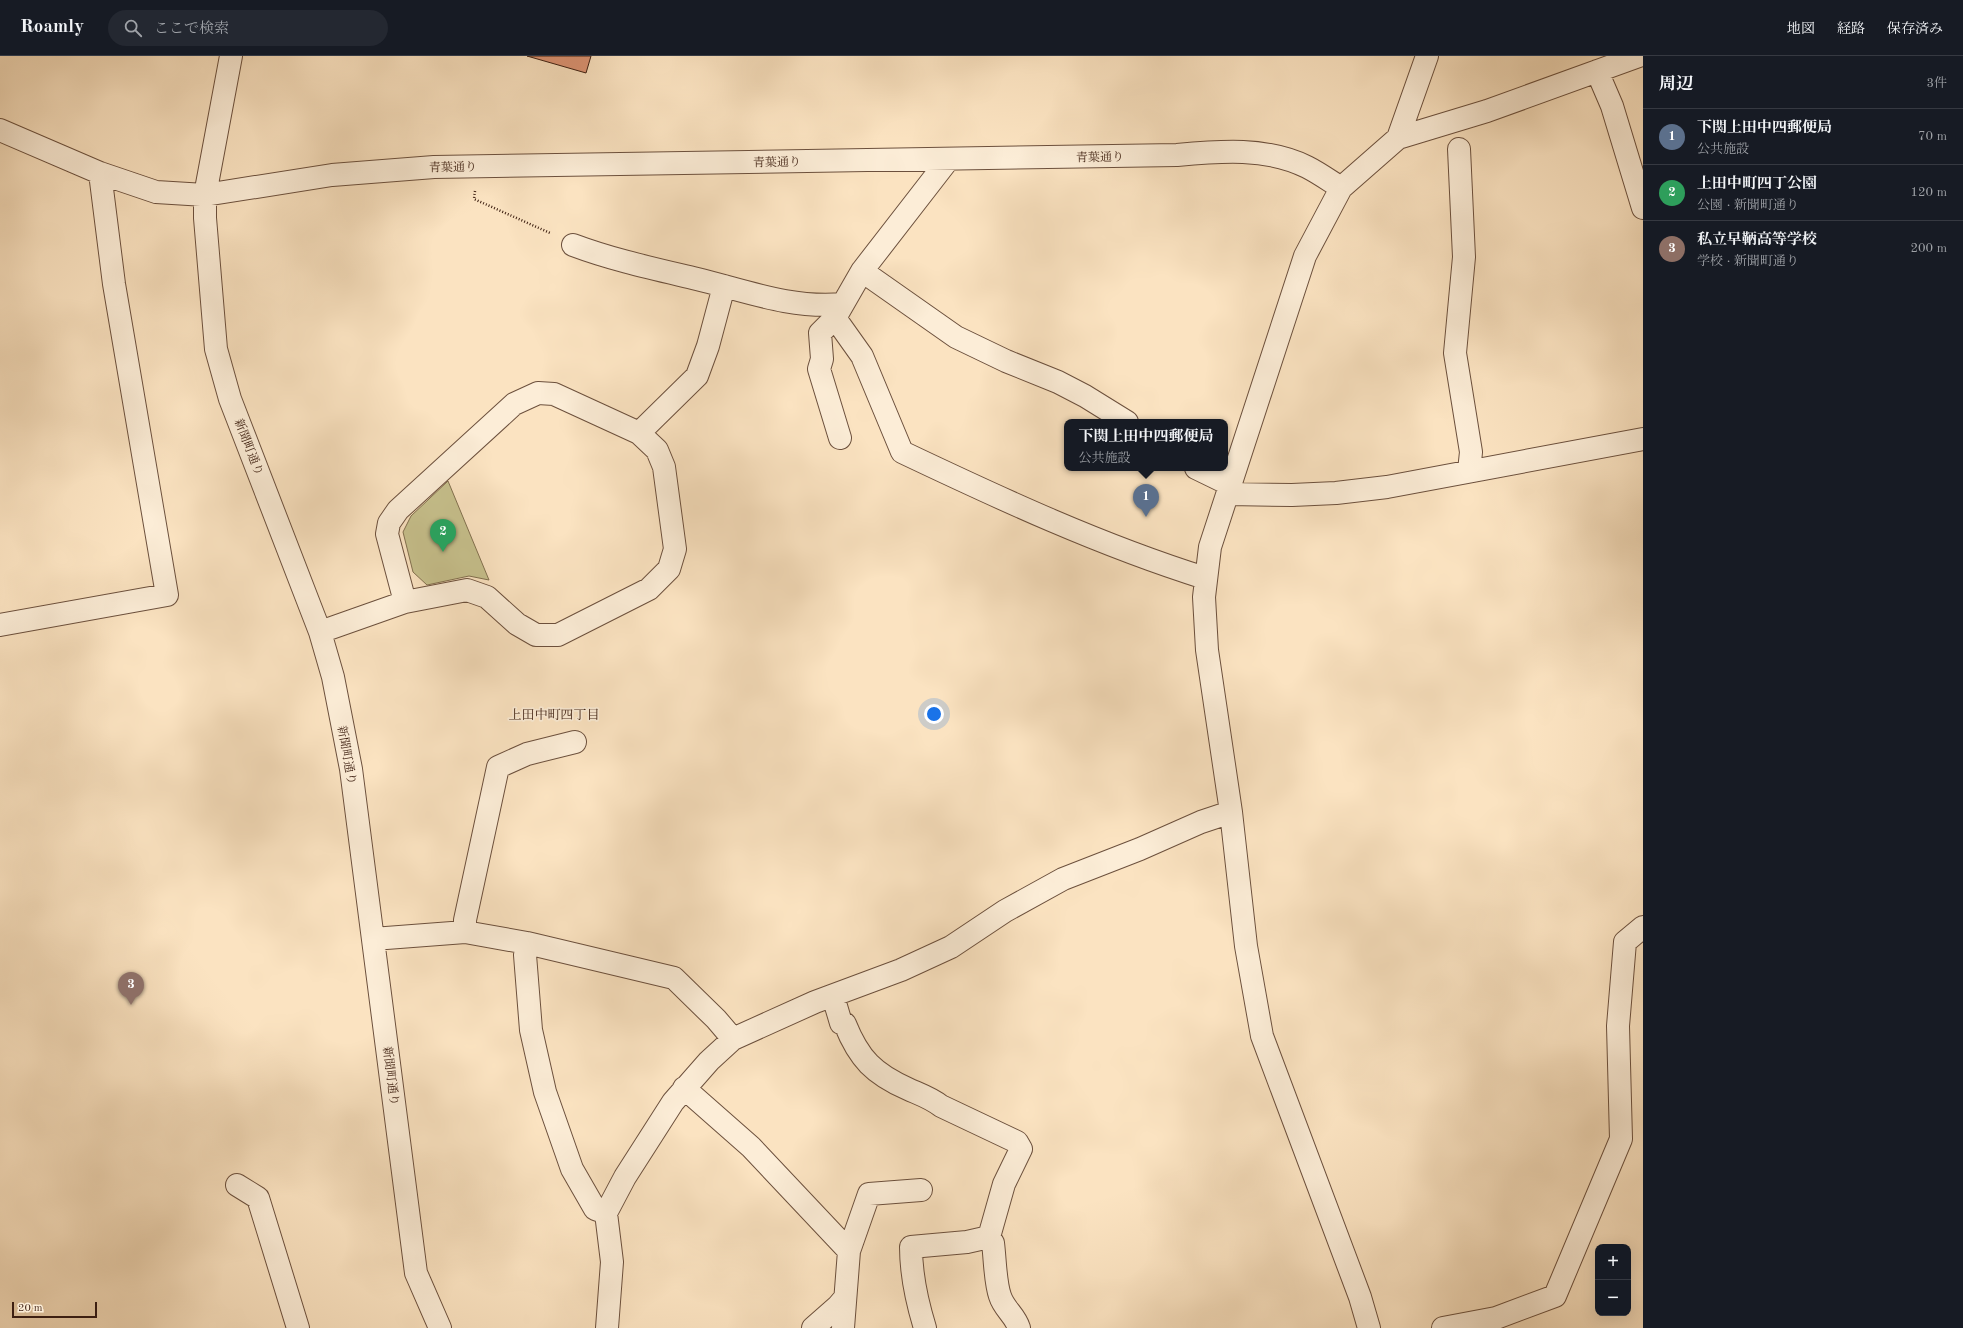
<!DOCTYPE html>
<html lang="ja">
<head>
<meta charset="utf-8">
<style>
	:root { --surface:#171b24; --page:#242831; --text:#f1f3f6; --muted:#9ea1a6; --line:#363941; --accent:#c59692 }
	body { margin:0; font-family:"Old Standard TT","Noto Serif JP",serif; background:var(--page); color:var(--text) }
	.controls { position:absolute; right:12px; bottom:12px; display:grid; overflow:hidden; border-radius:8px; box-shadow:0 4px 16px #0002 }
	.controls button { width:36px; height:36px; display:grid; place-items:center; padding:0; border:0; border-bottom:1px solid var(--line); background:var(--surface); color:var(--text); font:20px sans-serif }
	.scale { position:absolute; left:12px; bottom:10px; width:85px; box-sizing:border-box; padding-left:4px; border:2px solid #3d1f11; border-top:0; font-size:11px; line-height:14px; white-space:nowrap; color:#3d1f11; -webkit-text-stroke:3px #fcedd7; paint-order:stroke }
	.you { position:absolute; left:934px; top:658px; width:14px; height:14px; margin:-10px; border:3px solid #fff; border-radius:50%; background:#1a73e8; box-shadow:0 0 0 6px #1a73e833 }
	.badge { display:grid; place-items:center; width:26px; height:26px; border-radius:50%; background:var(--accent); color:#fff; font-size:13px; font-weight:700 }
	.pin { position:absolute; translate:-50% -33px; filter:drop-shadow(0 1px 2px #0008) }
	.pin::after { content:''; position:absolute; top:21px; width:14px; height:12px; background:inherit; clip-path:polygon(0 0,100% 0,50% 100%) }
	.popup { position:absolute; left:1064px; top:363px; width:164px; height:52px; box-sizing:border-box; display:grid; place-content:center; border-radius:8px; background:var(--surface); filter:drop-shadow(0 1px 3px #0005); font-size:13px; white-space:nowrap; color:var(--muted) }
	.popup b { font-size:15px; color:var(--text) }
	.popup::after { content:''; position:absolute; left:50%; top:100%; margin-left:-8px; border:8px solid transparent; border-top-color:var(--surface) }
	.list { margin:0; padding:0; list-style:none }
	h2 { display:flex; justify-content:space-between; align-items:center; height:52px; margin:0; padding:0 16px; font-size:17px }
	h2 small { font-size:13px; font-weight:400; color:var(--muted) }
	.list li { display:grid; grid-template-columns:26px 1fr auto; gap:12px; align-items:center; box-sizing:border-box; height:56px; padding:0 16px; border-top:1px solid var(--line) }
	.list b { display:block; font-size:15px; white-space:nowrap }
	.list p { margin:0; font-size:13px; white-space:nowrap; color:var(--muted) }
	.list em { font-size:13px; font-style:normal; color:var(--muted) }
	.icon { flex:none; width:22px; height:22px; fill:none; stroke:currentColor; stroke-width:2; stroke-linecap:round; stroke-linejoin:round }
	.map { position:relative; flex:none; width:1643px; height:1272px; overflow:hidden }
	header { display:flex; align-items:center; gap:24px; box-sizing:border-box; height:56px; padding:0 20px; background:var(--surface); border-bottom:1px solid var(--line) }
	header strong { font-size:19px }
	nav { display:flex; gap:22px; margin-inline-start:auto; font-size:14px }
	.search { width:280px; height:36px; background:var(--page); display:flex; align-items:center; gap:10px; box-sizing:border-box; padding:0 14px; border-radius:22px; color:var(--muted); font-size:15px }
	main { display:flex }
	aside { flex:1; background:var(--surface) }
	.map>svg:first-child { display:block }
</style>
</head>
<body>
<header>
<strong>Roamly</strong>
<div class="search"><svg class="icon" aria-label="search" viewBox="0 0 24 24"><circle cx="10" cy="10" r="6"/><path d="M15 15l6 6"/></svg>ここで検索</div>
<nav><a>地図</a><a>経路</a><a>保存済み</a></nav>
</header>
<main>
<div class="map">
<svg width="1643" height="1272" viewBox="0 0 1643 1272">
	<rect width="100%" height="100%" fill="#fbe3c1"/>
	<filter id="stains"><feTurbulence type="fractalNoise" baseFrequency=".005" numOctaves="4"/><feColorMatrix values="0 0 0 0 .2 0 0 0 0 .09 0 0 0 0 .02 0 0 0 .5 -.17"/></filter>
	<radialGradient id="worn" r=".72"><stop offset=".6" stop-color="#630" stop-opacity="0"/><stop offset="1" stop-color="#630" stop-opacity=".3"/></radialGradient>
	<path fill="#c7c18d" stroke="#82704f" d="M448,425L489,524L469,520L427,529L413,516L403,476L411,460Z"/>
	<path fill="#dd9474" stroke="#3d1f11" d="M527,0H591L586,17Z"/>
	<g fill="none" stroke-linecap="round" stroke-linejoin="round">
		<g stroke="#6c503d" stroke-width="24">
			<path id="minor" d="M231,0L205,139V162L216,293L230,343L320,576L333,621L351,713L416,1217L440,1272
				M1597,15L1612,50L1643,152
				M0,74L100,117L156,136L205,139L332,119L434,111L1177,99C1220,95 1267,91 1307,111C1319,117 1330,125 1341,132
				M1398,82L1427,0
				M1459,93L1464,201L1455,297L1471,396L1469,415
				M573,189C613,204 655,213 697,223C746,235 792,253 843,248
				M862,215L956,281L1006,305L1058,326L1085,340L1127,366
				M835,262L862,300L902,396C1001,443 1100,489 1205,522
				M639,377L697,320L708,290L724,230
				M840,382L819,313L822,303L820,277L835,262L862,215L948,104
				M1196,412L1231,429
				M1228,438L1292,439L1336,437L1387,431L1643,383
				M0,569L167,539L114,228L100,117
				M320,576L405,546L387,478L389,467L398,454L514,348L538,337L554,338L639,377L657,394L664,411L675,493L669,513L649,533L558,579H536L517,568L487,541L467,534L405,546
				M465,876V864L498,711L527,698L575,686
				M373,883L465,876L527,887L674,922L716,963L733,983
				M527,887L525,899L531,974L545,1036L572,1113L595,1153L606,1157
				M833,940L841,967L845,968C859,1003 874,1018 908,1033C919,1038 931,1042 941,1050L1017,1086L1021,1093L1004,1128L989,1181L967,1186L911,1191C911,1218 917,1246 925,1272
				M684,1032L751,1091L849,1195
				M237,1129L258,1142L298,1272
				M989,1181L993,1187C995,1202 995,1226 1000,1240C1004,1253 1015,1259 1019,1272
				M607,1272L612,1206L606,1157L625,1121L673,1046L709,1005L733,983L815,946L901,914L951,891L1005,855L1063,823L1140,793L1201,766L1231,756
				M813,1272L838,1250L844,1243
				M843,1272L849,1195L869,1138L921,1134
				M1369,1272L1360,1241L1262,980L1246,890L1231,756L1207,594L1204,541L1210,491L1305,200L1341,132L1398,82L1487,55L1639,0
				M1443,1272L1496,1262L1555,1240L1621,1083L1618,970L1625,886L1643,871"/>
		</g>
		<path stroke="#3d1f11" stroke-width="2.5" stroke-dasharray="1 2" stroke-linecap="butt" d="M475,135L474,143L550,177"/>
		<use href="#minor" stroke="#fcedd7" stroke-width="22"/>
	</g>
	<g text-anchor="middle" stroke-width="3.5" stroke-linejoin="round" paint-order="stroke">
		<g font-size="12" fill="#3d1f11" stroke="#fcedd7">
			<text transform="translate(1100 101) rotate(-1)" y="4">青葉通り</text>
			<text transform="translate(777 106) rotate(-1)" y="4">青葉通り</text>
			<text transform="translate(453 111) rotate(-1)" y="4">青葉通り</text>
			<text transform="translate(249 391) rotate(69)" y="4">新聞町通り</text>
			<text transform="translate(347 699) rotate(80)" y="4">新聞町通り</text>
			<text transform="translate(391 1020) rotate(83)" y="4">新聞町通り</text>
		</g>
		<g font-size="13" fill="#3d1f11" stroke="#fcedd7">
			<text x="554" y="663">上田中町四丁目</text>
		</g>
	</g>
	<rect width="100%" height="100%" filter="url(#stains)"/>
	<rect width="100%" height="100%" fill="url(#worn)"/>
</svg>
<div class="controls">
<button>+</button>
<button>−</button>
</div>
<div class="scale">20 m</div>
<div class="you"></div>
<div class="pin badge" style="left:1146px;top:461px;background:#5c6f8a">1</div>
<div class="popup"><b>下関上田中四郵便局</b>公共施設</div>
<div class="pin badge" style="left:443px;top:496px;background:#2e9e5b">2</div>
<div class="pin badge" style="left:131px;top:949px;background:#8d6e63">3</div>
</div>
<aside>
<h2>周辺<small>3件</small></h2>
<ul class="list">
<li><span class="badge" style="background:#5c6f8a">1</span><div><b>下関上田中四郵便局</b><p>公共施設</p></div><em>70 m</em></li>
<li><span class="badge" style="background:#2e9e5b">2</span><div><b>上田中町四丁公園</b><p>公園 · 新聞町通り</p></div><em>120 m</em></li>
<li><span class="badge" style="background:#8d6e63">3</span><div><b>私立早鞆高等学校</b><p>学校 · 新聞町通り</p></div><em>200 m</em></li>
</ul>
</aside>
</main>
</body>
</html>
